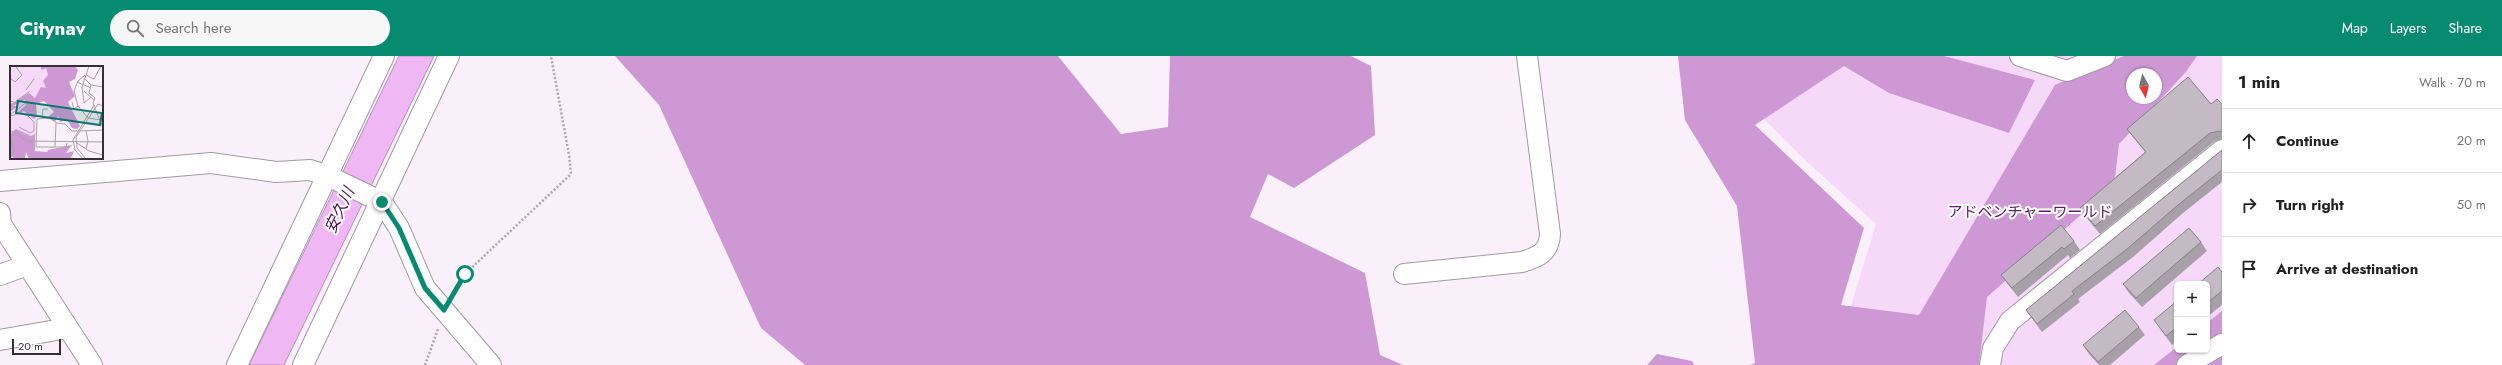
<!DOCTYPE html>
<html lang="en">
<head>
<meta charset="utf-8">
<style>
	:root { --surface:#fff; --page:#f6f6f6; --text:#222; --muted:#767676; --line:#e0e0e0; --accent:#078b70 }
	body { margin:0; font-family:Jost,"Noto Sans JP",sans-serif; background:var(--page); color:var(--text) }
	.controls { position:absolute; right:12px; bottom:12px; display:grid; overflow:hidden; border-radius:6px; box-shadow:0 1px 3px #0004 }
	.controls button { width:36px; height:36px; display:grid; place-items:center; padding:0; border:0; border-bottom:1px solid var(--line); background:var(--surface); color:var(--text); font:20px sans-serif }
	.compass { position:absolute; left:2126px; top:12px; width:36px; height:36px; border-radius:50%; background:var(--surface); box-shadow:0 1px 3px #0004; rotate:172deg }
	.scale { position:absolute; left:12px; bottom:10px; width:49px; box-sizing:border-box; padding-left:4px; border:2px solid #343034; border-top:0; font-size:11px; line-height:14px; white-space:nowrap; color:#343034; -webkit-text-stroke:3px #fff; paint-order:stroke }
	.stop { position:absolute; width:12px; height:12px; margin:-9px; border:3px solid #078b70; border-radius:50%; background:#fff }
	.stop.end { background:#078b70; border-color:#fff; box-shadow:0 1px 4px #0008 }
	.list { margin:0; padding:0; list-style:none }
	h2 { display:flex; justify-content:space-between; align-items:center; height:52px; margin:0; padding:0 16px; font-size:17px }
	h2 small { font-size:13px; font-weight:400; color:var(--muted) }
	.list li { display:grid; grid-template-columns:26px 1fr auto; gap:12px; align-items:center; box-sizing:border-box; height:64px; padding:0 16px; border-top:1px solid var(--line) }
	.list b { display:block; font-size:15px; white-space:nowrap }
	.list em { font-size:13px; font-style:normal; color:var(--muted) }
	.icon { flex:none; width:22px; height:22px; fill:none; stroke:currentColor; stroke-width:2; stroke-linecap:round; stroke-linejoin:round }
	.map { position:relative; flex:none; width:2222px; height:309px; overflow:hidden }
	header { display:flex; align-items:center; gap:24px; box-sizing:border-box; height:56px; padding:0 20px; background:var(--accent); color:#fff }
	header strong { font-size:19px }
	nav { display:flex; gap:22px; margin-inline-start:auto; font-size:14px }
	.search { width:280px; height:36px; background:var(--page); display:flex; align-items:center; gap:10px; box-sizing:border-box; padding:0 14px; border-radius:22px; color:var(--muted); font-size:15px }
	main { display:flex }
	aside { flex:1; background:var(--surface) }
	.map>svg:first-child { display:block }
</style>
</head>
<body>
<header>
<strong>Citynav</strong>
<div class="search"><svg class="icon" aria-label="search" viewBox="0 0 24 24"><circle cx="10" cy="10" r="6"/><path d="M15 15l6 6"/></svg>Search here</div>
<nav><a>Map</a><a>Layers</a><a>Share</a></nav>
</header>
<main>
<div class="map">
<svg width="2222" height="309" viewBox="0 0 2222 309">
	<rect width="100%" height="100%" fill="#f9f0fa"/>
	<path fill="#f6d8f9" fill-rule="evenodd" d="M1726,0H2222V309H1830L1842,279L1876,168L1805,104L1767,66ZM2132,18H2156V42H2132ZM2177,228H2207V294H2177Z"/>
	<path fill="#cd98d3" fill-rule="evenodd" d="M615,0H1058L1121,78L1168,71L1170,0H1351L1371,10L1375,79L1294,132L1268,118L1250,161L1365,217L1380,299L1403,309H805L761,272L659,49Z
		M1678,0H1944L2035,24L2009,77L1889,37L1844,10L1755,69L1864,172L1841,249L1919,259L2055,29L2124,0H2197L2185,17L2119,88L2114,130L1987,241L1979,309H1750L1755,307L1737,150L1685,64ZM2132,18H2156V42H2132Z
		M2222,255V309H2154L2177,291V294H2207V267Z
		M1657,298L1692,305L1694,309H1647Z"/>
	<path fill="#efb8f5" stroke="#b78fbb" d="M399,0H434L284,309H249Z"/>
	<g fill="none" stroke-linecap="round" stroke-linejoin="round">
		<g stroke="#a299a3" stroke-width="22">
			<path id="minor" d="M2020,0L2067,15L2105,0
				M0,125L211,107L276,116L310,114L326,119L382,146L399,172L425,232L491,309
				M0,157L1,168L92,309
				M1404,218L1522,206C1538,201 1549,197 1550,178L1527,0
				M0,219L27,209
				M0,284L68,272
				M237,309L384,0
				M303,309L449,0
				M1990,309L1993,292L2010,265L2222,94
				M2187,309L2222,288"/>
		</g>
		<path stroke="#ada6ae" stroke-width="2.5" stroke-dasharray="2 2" stroke-linecap="butt" d="M454,237L465,218L571,118L569,99L551,0
			M425,309L438,273"/>
		<use href="#minor" stroke="#fff" stroke-width="20"/>
	</g>
	<path fill="#a8a0a9" d="M2211,48H2222V84L2215,85L2100,178L2085,160L2080,152L2145,96L2133,81L2127,73Z
		M2222,94V126L2183,157L2133,201L2078,243L2080,246L2042,276L2026,254Z
		M2074,185L2080,194L2070,202L2068,199L2018,241L2007,227L2001,219Z
		M2201,186L2207,195L2142,251L2129,237L2123,228Z
		M2222,216V249L2207,261V228Z
		M2177,245V285L2172,289L2154,264Z
		M2139,271L2145,279L2110,309H2099L2089,298L2083,289Z"/>
	<path fill="#c3bac4" stroke="#888289" d="M2188,21L2211,48L2217,43L2222,48V76L2220,75L2210,77L2095,170L2080,152L2146,96L2127,73Z
		M2222,94V114L2178,149L2127,193L2072,235L2074,238L2037,268L2026,254Z
		M2061,169L2074,185L2064,193L2062,191L2012,232L2001,219Z
		M2189,172L2201,186L2136,242L2123,228Z
		M2218,211L2222,216V235L2207,247V228H2198Z
		M2177,245V271L2166,280L2154,264Z
		M2125,254L2139,271L2098,306L2083,289Z"/>
	<g fill="none" stroke-linecap="round" stroke-linejoin="round">
		<path stroke="#078b70" stroke-width="5" d="M382,146L399,172L425,232L444,254L465,218"/>
	</g>
	<g text-anchor="middle" stroke-width="4" stroke-linejoin="round" paint-order="stroke">
		<g font-size="15" fill="#5b1c63" stroke="#fff">
			<text x="2030" y="161">アドベンチャーワールド</text>
		</g>
		<g font-size="16" font-style="italic" fill="#4b0853" stroke="#fff">
			<text transform="translate(339 154) rotate(-65)" y="6">安久川</text>
		</g>
	</g>
	<g transform="translate(10 10)">
		<rect width="93" height="93" fill="#f9f0fa"/>
		<path d="M0,0H35L39,7V24L20,42L26,51V70L20,75L0,63Z" fill="#f6d8f9"/>
		<path d="M30,0H65L68,4L65,13L59,16L65,30L58,36L70,60L67,63L62,62L57,54L50,56L48,50L45,56L38,51L44,46L34,35L26,38L27,50L24,53L14,45L6,48L16,39L15,33L3,40H8L0,46L1,38L19,27L25,32L31,21L36,22L33,15L38,9L36,2L32,4ZM6,63L21,70L25,68V85L37,86L38,84L62,79L56,87L64,85L61,92L67,93H19L16,86L15,93H5L2,90L0,92V68Z" fill="#cd98d3"/>
		<path fill="none" stroke="#aaa3ab" stroke-width="1" d="M79,0L72,21L74,37L81,31M76,9L84,13L91,0M0,12L5,16L12,9L5,0M75,13L81,19L93,21M67,16L81,22M81,19L79,27L85,32L83,37L93,62M16,24L24,13M74,25L84,34M0,35L6,37L15,33L17,36L0,49M6,35L19,26M62,36L64,43L68,40L78,52L91,54M68,40L64,25L68,15L75,9M0,50L12,47L18,50L24,56V65L20,67L9,61M32,52L33,43H38M0,64L17,75L93,76M69,65L93,64M0,71L4,84L0,93M57,77L56,81H26L27,53L39,52L47,57L55,58L62,65H67M67,77L79,85L93,89M45,81L46,57M76,83L78,75L76,65M73,93L65,84L63,74L84,39M76,93L67,82L66,71L88,38L93,40"/>
		<path fill="#0f766e" fill-opacity="0.15" stroke="#0f766e" stroke-width="2" d="M8,35L92,47L90,59L6,47Z"/>
		<rect width="93" height="93" fill="none" stroke="#343034" stroke-width="2"/>
	</g>
</svg>
<div class="controls">
<button>+</button>
<button>−</button>
</div>
<svg class="compass" viewBox="-18 -18 36 36"><path d="M0-13l5 13h-10z" fill="#e53935"/><path d="M0 13l5-13h-10z" fill="#767676"/></svg>
<div class="scale">20 m</div>
<div class="stop" style="left:465px;top:218px"></div>
<div class="stop end" style="left:382px;top:146px"></div>
</div>
<aside>
<h2>1 min<small>Walk · 70 m</small></h2>
<ul class="list">
<li><svg class="icon" aria-label="ahead" viewBox="0 0 24 24"><path d="M12 20V5M6 11l6-6 6 6"/></svg><div><b>Continue</b></div><em>20 m</em></li>
<li><svg class="icon" aria-label="right" viewBox="0 0 24 24"><path d="M7 20v-9h11M14 6l5 5-5 5"/></svg><div><b>Turn right</b></div><em>50 m</em></li>
<li><svg class="icon" aria-label="arrive" viewBox="0 0 24 24"><path d="M6 21V4h12l-3 4 3 4H6"/></svg><div><b>Arrive at destination</b></div></li>
</ul>
</aside>
</main>
</body>
</html>
